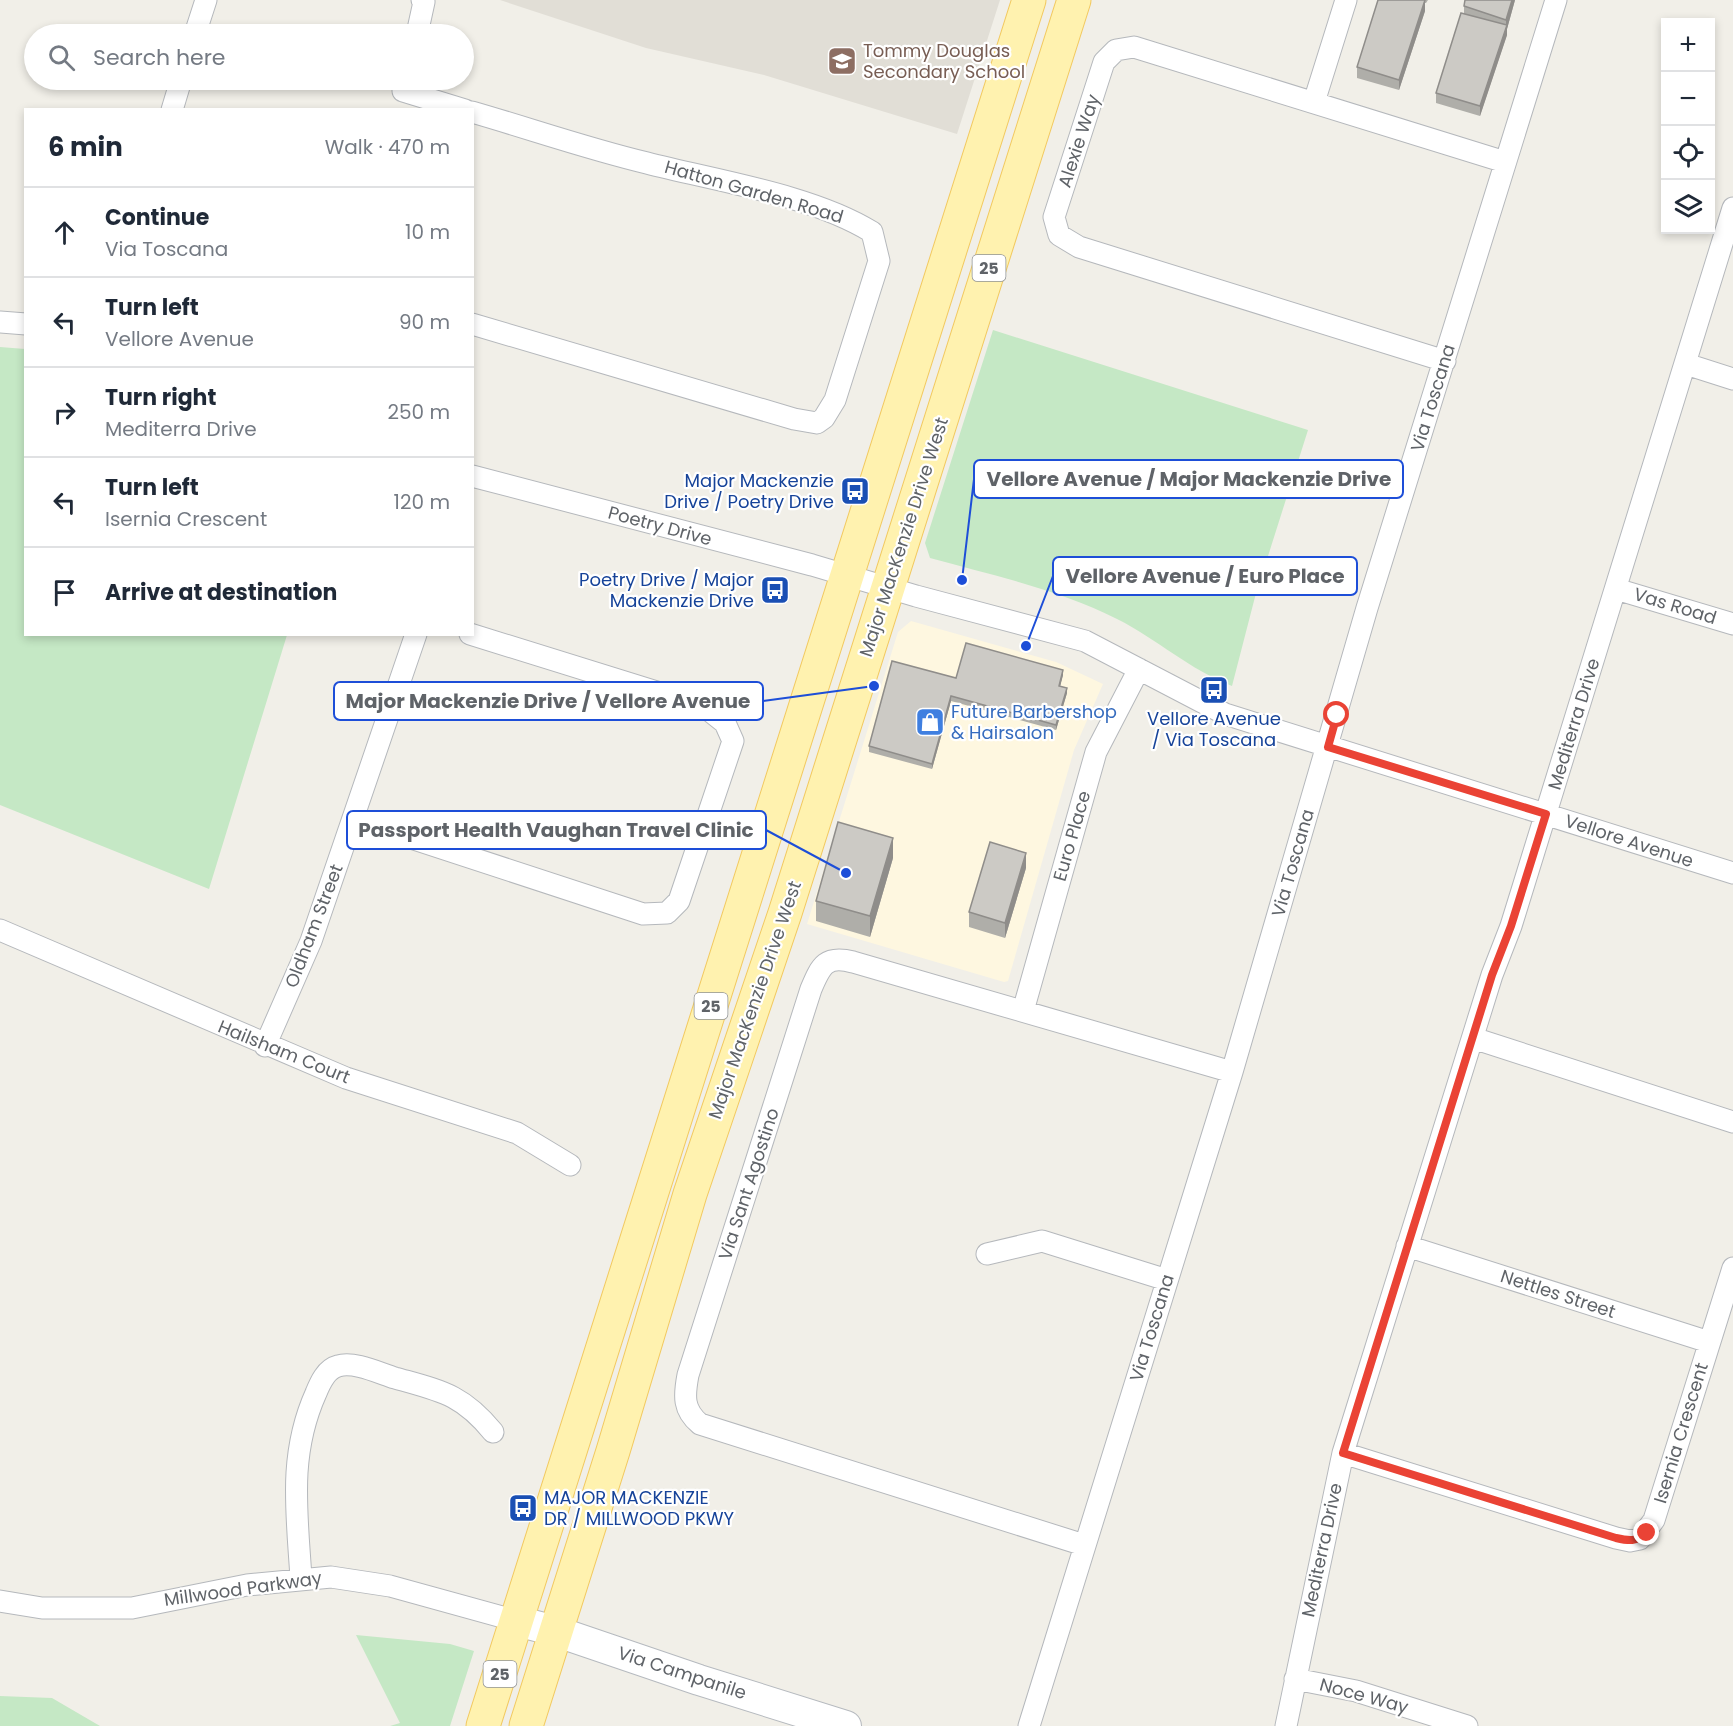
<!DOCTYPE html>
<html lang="en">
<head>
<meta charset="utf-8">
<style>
	:root { --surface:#fff; --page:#f2f2f3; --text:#1f2937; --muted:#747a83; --line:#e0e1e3 }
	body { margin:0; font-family:Poppins,sans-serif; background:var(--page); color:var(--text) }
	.controls { position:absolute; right:18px; top:18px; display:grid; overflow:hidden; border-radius:0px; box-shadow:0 3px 9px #0003 }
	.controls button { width:54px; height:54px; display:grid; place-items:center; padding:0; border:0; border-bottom:2px solid var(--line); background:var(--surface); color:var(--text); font:30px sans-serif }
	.stop { position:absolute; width:18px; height:18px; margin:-14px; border:4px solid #ea4335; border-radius:50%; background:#fff }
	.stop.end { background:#ea4335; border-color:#fff; box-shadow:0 2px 6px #0008 }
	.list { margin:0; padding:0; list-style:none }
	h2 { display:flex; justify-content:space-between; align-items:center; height:78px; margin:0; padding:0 24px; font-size:26px }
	h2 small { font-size:20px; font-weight:400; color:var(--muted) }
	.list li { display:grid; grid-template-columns:39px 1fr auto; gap:18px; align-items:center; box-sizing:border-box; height:90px; padding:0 24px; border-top:2px solid var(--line) }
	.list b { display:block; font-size:22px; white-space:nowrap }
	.list p { margin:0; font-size:20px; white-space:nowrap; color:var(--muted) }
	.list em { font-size:20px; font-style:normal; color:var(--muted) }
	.icon { flex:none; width:33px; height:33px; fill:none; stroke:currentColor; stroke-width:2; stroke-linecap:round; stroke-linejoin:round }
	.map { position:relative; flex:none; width:1733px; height:1726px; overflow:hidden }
	.search { position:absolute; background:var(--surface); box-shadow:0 3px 9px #0003; left:24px; top:24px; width:450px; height:66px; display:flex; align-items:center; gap:15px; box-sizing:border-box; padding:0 21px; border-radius:33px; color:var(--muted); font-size:22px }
	.panel { position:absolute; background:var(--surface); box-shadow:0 3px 9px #0003; left:24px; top:108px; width:450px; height:528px; border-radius:0px }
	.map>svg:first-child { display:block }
</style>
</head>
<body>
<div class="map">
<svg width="1733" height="1726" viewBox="0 0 1733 1726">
	<rect width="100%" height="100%" fill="#f1efe8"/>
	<path fill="#fef7e0" d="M911,621L1056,662L1103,684L1074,750L1008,981L1004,982L807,924L898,632Z"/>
	<path fill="#e1ded6" d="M500,0H1000L957,134L764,75L646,48Z"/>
	<path fill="#c5e8c5" d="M993,330L1308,430L1255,597L1232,686C1190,670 1157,639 1117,619C1060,590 992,575 930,558L925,543Z
		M0,347L25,349L26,634L287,635L209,889L0,805Z
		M356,1635L450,1644L474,1651L450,1726H390L400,1723Z
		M0,1696L52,1698L100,1726H0Z"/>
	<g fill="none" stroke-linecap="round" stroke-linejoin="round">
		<g stroke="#b5b8bc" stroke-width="23">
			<path id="street" d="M195,34L206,0
				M417,34L424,2L422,0
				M403,91L465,110
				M1314,102L1346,0
				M172,110L181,80
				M472,112C531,129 588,149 647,163C717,181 812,195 872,232L879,261L835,400L824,418L817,423L794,419L472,324
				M0,322L26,324
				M1445,361L1079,247L1059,235L1054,217L1104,62L1116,50L1134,47L1505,162
				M1686,364L1733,379
				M472,476L812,565L916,596L1085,641L1225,714L1733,873
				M1616,589L1733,624
				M353,819L643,914L667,913L679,901L733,741L725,723L705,707L470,634
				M0,930L346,1078L517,1133L570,1165
				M1023,1011L1096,752L1139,669
				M1473,1038L1733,1122
				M265,1046L311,941L416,634
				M1407,1246L1709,1342
				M987,1254L1042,1241L1167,1280
				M1343,1453L1616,1538L1630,1541L1640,1539L1654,1520L1733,1268
				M1084,1545L700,1424C683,1410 684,1396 688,1375L811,989C821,965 826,955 853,962L1232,1072
				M301,1578C297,1513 288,1455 316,1393C320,1383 326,1369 338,1366C354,1361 379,1373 395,1378C441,1391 462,1394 493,1432
				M0,1601L42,1608H132L247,1585L331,1577L390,1586L517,1621
				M1295,1679L1356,1691L1467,1726
				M1029,1726L1232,1072L1367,608L1556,0
				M1286,1726L1343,1453L1492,975L1511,926L1733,208"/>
		</g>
		<g stroke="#b6babf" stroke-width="32">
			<path id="secondary" d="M517,1621L555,1631L699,1680L846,1726"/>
		</g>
		<g stroke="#f2c960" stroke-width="35">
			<path id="primary" d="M483,1726L1029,0
				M526,1726L613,1451L690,1194L785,913L1074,0"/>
		</g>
		<use href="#street" stroke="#fff" stroke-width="21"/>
		<use href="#secondary" stroke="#fff" stroke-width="30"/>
		<use href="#primary" stroke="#fff2af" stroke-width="33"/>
	</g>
	<path fill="#afaea9" d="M1378,0H1428L1426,3H1425V11L1399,90L1357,78V67Z
		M1515,0L1507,29V35L1480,116L1436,103V93L1464,13V6Z
		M1063,675L1060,686L1067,693L1056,730L951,701L932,769L869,752V746L956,678Z
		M893,858L870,937L816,921V901Z
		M1026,868L1005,938L969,927V912Z"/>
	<path fill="#8f8d8a" d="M1425,0V11L1399,90V80Z
		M1512,0H1515L1507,29V35L1480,116V106L1506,26V20Z
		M1063,670V675L1059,691V686Z
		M1067,688V693L1056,730V725Z
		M951,696V701L932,769V764Z
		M893,838V858L870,937V916Z
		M1026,853V868L1005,938V923Z"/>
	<path fill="#cccac5" stroke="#8f8d8a" stroke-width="1.5" d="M1378,0H1425L1399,80L1357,67Z
		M1465,0H1512L1506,20L1464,6Z
		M1461,13L1507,25L1480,106L1436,93Z
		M966,643L1063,670L1059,686L1067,688L1056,725L951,696L932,764L869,746L892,661L956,678Z
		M838,822L893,838L870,916L816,901Z
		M990,842L1026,853L1005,923L969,912Z"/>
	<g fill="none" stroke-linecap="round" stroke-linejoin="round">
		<path stroke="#ea4335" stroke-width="8" d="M1337,715L1328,747L1546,814L1511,926L1492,975L1343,1453L1616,1538C1629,1541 1636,1542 1647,1533"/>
	</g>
	<defs>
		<g id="school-square" transform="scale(1.5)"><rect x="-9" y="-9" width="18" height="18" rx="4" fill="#8d6e63" stroke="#fff"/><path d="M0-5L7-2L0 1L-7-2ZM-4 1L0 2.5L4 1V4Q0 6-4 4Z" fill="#fff"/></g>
		<g id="bus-square" transform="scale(1.5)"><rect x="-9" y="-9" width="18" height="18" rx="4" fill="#1a4fb4" stroke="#fff"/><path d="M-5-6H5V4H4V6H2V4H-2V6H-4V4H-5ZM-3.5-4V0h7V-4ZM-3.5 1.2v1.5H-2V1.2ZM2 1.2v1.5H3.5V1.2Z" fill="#fff"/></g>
		<g id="shop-square" transform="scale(1.5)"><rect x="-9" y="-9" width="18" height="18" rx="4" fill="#3f7fe0" stroke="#fff"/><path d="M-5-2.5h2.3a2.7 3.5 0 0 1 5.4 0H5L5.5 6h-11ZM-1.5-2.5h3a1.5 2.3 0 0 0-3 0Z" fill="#fff"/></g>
	</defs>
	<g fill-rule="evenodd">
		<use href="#school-square" x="842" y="61"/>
		<use href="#bus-square" x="855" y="491"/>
		<use href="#bus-square" x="775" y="590"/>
		<use href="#bus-square" x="1214" y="690"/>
		<use href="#shop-square" x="930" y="722"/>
		<use href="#bus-square" x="523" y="1508"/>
	</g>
	<g text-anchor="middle" stroke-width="4.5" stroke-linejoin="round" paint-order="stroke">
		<g fill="#fff" stroke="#8f9295" stroke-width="1.5">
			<rect x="972.5" y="255" width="33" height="26" rx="4.5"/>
			<rect x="694.5" y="993" width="33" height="26" rx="4.5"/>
			<rect x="483.5" y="1661" width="33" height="26" rx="4.5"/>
		</g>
		<g font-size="16" font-weight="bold" fill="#5f6368">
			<text x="989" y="274">25</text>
			<text x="711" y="1012">25</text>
			<text x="500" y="1680">25</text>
		</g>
		<g font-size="18" fill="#785e54" stroke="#fff" text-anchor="start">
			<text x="863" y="57">Tommy Douglas<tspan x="863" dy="21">Secondary School</tspan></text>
		</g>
		<g font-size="18" fill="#5f6368" stroke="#fff">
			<text transform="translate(1079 141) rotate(-72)" y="6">Alexie Way</text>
			<text transform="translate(754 192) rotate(16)" y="6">Hatton Garden Road</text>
			<text transform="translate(1433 398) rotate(-73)" y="6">Via Toscana</text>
			<text transform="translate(660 526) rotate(15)" y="6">Poetry Drive</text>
			<text transform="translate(904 537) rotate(-72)" y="6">Major MacKenzie Drive West</text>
			<text transform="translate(1675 606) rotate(17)" y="6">Vas Road</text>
			<text transform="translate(1574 724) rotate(-73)" y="6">Mediterra Drive</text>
			<text transform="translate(1072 836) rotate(-74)" y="6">Euro Place</text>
			<text transform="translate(1629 841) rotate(18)" y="6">Vellore Avenue</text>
			<text transform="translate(1293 863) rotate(-74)" y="6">Via Toscana</text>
			<text transform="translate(314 926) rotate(-69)" y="6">Oldham Street</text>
			<text transform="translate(755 1000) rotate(-71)" y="6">Major MacKenzie Drive West</text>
			<text transform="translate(284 1052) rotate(22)" y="6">Hailsham Court</text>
			<text transform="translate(749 1184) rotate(-72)" y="6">Via Sant Agostino</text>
			<text transform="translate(1558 1294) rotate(18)" y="6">Nettles Street</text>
			<text transform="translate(1152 1328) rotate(-73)" y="6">Via Toscana</text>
			<text transform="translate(1681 1433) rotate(-73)" y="6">Isernia Crescent</text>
			<text transform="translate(1322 1550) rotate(-78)" y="6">Mediterra Drive</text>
			<text transform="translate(243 1589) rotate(-8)" y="6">Millwood Parkway</text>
			<text transform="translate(682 1673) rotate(18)" y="6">Via Campanile</text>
			<text transform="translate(1364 1696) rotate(15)" y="6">Noce Way</text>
		</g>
		<g font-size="18" fill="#164399" stroke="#fff" text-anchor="end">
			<text x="834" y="487">Major Mackenzie<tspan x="834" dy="21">Drive / Poetry Drive</tspan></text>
			<text x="754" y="586">Poetry Drive / Major<tspan x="754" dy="21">Mackenzie Drive</tspan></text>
			<text x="1214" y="725" text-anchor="middle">Vellore Avenue<tspan x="1214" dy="21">/ Via Toscana</tspan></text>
			<text x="544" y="1504" text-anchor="start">MAJOR MACKENZIE<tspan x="544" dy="21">DR / MILLWOOD PKWY</tspan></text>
		</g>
		<g font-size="18" fill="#366cbe" stroke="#fff" text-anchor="start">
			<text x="951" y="718">Future Barbershop<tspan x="951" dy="21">&amp; Hairsalon</tspan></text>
		</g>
	</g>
	<path fill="none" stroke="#1d4ed8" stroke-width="2" d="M962 580L974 479M1026 646L1053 576M874 686L763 701M846 873L766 830"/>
	<g fill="#1d4ed8" stroke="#fff" stroke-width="2">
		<circle cx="962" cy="580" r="6"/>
		<circle cx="1026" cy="646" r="6"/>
		<circle cx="874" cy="686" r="6"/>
		<circle cx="846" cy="873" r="6"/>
	</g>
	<g fill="#fff" stroke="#1d4ed8" stroke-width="2">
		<rect x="974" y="460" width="429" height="38" rx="6"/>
		<rect x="1053" y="557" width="304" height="38" rx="6"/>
		<rect x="334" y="682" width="429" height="38" rx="6"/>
		<rect x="347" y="811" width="419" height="38" rx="6"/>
	</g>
	<g font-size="20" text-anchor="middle" font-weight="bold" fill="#5f6368">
		<text x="1189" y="486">Vellore Avenue / Major Mackenzie Drive</text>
		<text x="1205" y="583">Vellore Avenue / Euro Place</text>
		<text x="548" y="708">Major Mackenzie Drive / Vellore Avenue</text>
		<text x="556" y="837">Passport Health Vaughan Travel Clinic</text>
	</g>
</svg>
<div class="controls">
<button>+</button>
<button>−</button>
<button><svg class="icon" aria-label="locate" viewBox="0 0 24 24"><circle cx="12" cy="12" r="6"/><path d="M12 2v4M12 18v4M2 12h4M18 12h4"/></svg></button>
<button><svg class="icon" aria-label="layers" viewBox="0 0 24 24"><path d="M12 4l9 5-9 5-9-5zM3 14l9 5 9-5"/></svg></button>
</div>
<div class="stop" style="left:1337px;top:715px"></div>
<div class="stop end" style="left:1647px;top:1533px"></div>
<div class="search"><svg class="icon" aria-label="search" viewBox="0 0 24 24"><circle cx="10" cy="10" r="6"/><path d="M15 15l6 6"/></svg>Search here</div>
<section class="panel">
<h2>6 min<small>Walk · 470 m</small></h2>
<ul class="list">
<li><svg class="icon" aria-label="ahead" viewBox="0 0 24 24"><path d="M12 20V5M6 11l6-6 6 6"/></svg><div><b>Continue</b><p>Via Toscana</p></div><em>10 m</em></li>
<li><svg class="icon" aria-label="left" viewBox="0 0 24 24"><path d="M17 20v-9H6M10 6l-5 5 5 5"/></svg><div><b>Turn left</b><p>Vellore Avenue</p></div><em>90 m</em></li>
<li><svg class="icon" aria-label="right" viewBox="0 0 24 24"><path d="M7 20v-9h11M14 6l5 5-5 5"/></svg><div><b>Turn right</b><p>Mediterra Drive</p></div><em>250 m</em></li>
<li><svg class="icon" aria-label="left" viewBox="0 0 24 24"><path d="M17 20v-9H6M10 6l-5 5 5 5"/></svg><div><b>Turn left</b><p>Isernia Crescent</p></div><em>120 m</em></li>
<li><svg class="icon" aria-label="arrive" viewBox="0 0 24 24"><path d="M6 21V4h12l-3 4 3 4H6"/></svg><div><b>Arrive at destination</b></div></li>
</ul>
</section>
</div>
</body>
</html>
